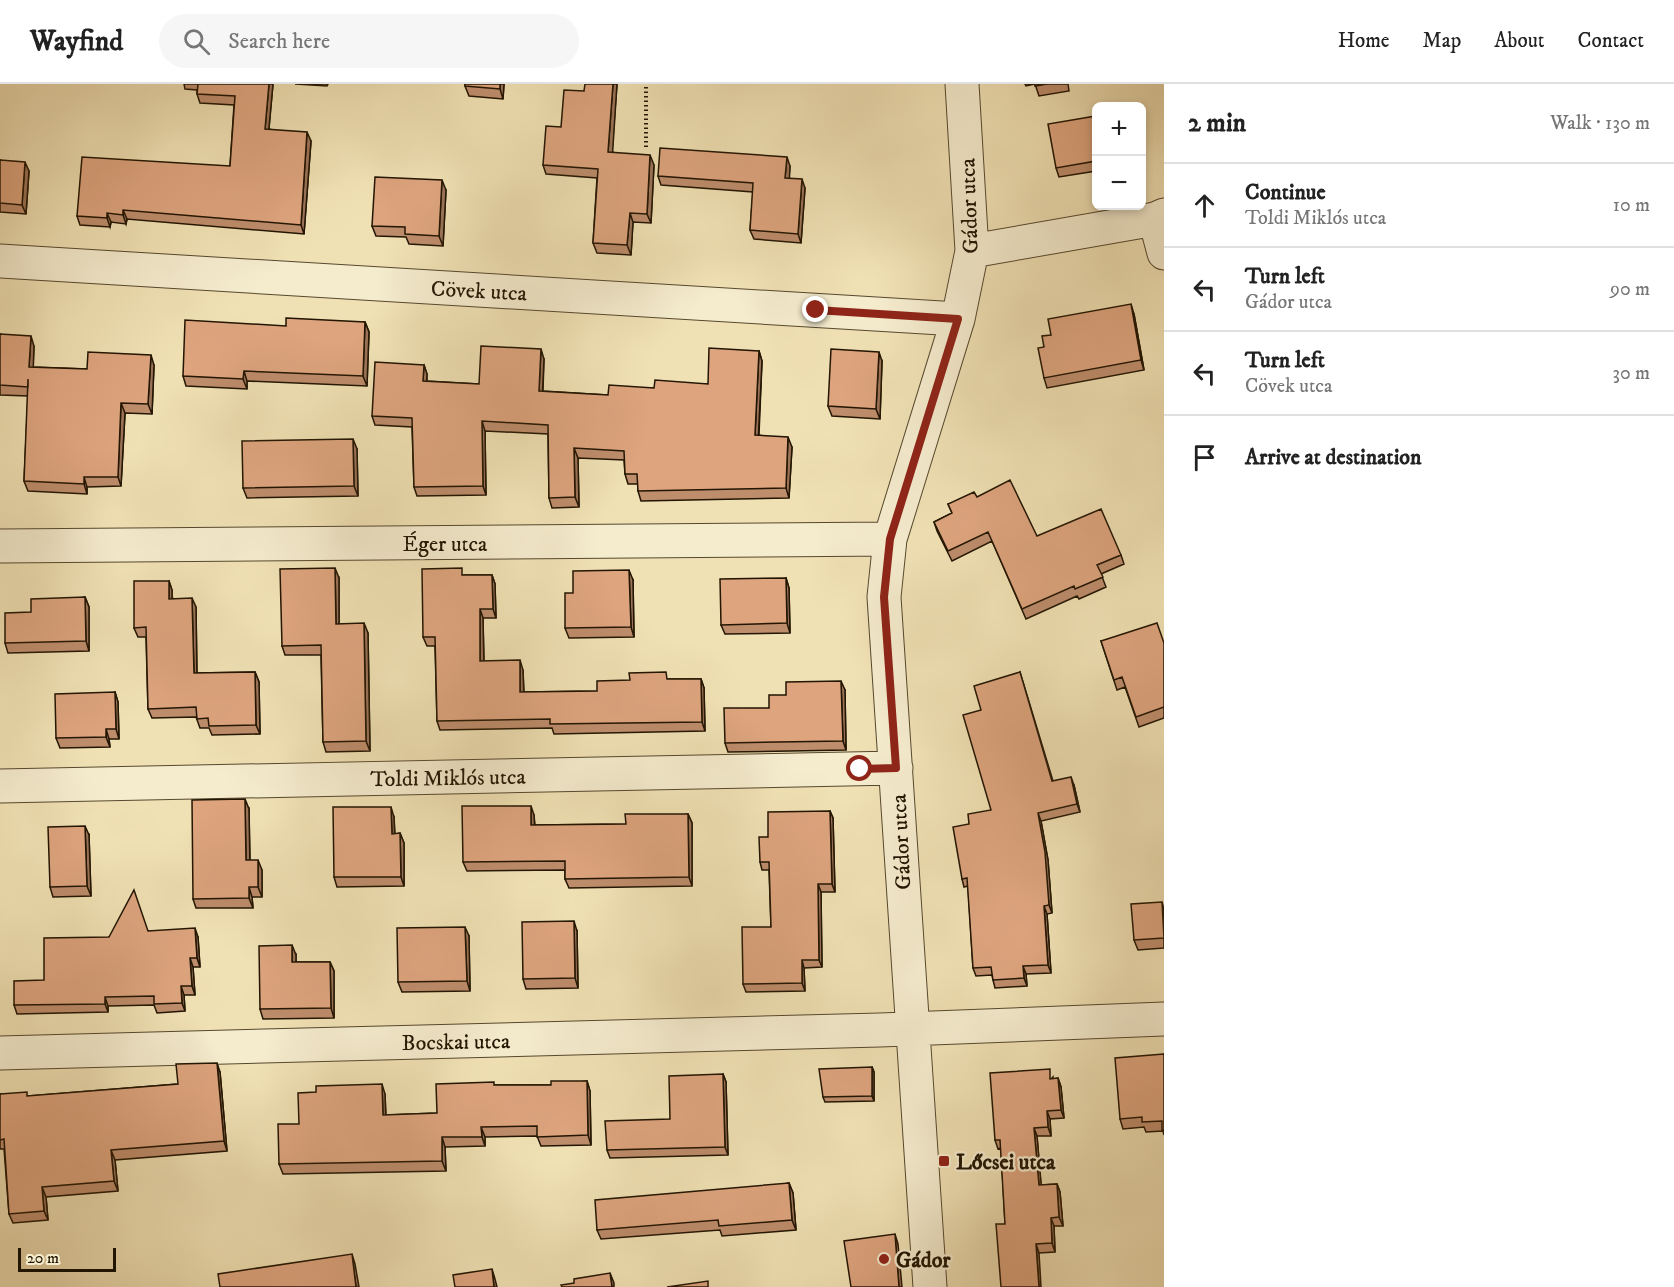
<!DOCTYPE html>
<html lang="en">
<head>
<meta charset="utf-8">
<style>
	:root { --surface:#fff; --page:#f6f6f6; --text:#222; --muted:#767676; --line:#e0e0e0 }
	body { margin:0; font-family:"IM FELL DW Pica",serif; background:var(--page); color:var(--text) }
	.controls { position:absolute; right:18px; top:18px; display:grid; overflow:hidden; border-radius:9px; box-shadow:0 3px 9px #0003 }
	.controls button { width:54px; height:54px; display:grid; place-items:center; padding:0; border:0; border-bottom:2px solid var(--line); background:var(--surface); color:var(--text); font:30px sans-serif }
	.scale { position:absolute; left:18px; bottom:15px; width:98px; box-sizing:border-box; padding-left:6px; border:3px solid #221502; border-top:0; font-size:16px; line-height:21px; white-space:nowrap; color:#221502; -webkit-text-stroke:4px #f5ecce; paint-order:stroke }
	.stop { position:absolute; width:18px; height:18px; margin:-14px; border:4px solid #8f2418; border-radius:50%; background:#fff }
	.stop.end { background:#8f2418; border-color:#fff; box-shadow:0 2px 6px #0008 }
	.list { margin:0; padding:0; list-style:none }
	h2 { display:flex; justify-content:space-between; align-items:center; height:78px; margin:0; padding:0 24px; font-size:26px }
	h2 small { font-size:20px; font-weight:400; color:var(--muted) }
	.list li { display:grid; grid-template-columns:39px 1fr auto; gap:18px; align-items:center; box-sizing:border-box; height:84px; padding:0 24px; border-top:2px solid var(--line) }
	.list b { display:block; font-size:22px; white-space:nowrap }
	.list p { margin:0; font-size:20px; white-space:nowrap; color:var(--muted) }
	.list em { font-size:20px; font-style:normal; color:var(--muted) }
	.icon { flex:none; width:33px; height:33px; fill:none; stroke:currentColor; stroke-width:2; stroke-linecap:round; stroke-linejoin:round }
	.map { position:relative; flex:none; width:1164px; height:1203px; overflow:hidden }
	header { display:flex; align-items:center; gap:36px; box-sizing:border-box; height:84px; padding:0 30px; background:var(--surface); border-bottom:2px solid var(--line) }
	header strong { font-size:28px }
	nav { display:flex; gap:33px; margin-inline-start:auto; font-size:21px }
	.search { width:420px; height:54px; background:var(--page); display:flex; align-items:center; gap:15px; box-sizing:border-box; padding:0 21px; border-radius:33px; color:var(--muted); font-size:22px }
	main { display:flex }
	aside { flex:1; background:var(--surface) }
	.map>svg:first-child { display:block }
</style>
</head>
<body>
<header>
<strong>Wayfind</strong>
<div class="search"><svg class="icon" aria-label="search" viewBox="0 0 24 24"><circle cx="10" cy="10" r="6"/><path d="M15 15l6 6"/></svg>Search here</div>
<nav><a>Home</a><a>Map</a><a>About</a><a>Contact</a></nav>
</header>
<main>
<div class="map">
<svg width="1164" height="1203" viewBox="0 0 1164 1203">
	<rect width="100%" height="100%" fill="#f0e1b4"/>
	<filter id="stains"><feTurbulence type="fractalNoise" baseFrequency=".00333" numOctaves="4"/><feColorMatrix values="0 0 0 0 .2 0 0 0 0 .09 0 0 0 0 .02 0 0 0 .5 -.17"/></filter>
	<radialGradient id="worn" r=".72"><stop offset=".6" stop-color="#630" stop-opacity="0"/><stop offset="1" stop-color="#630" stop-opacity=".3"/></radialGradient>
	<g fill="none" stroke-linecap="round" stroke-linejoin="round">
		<g stroke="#56482e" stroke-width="35">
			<path id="minor" d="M1155,135L1164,169
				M972,167L1155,135L1164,131
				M0,177L958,235
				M0,462L890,455
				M0,702L896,684
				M0,969L880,946L1164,935
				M930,1203L884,513L890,455L958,235L972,167L962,0"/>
		</g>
		<path stroke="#221502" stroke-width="4" stroke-dasharray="1.5 3" stroke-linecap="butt" d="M646,63V0"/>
		<use href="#minor" stroke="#f5ecce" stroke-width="33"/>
	</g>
	<path fill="#be8d6c" stroke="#221502" stroke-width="1.5" d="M184,0H273L269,45L311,57L304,150L127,135L126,140L111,138L110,143L80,141L77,132L230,82L234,21L200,19L197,10V6L185,5Z
		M295,0H328L327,2Z
		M465,0H504L503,15L469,12L465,2Z
		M617,0L612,68L654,81L651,139L633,138L631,171L597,169L593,159L597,94L546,90L543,81L561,43L584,7Z
		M1025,0H1068L1069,7L1039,12L1035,0L1026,2Z
		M1096,32V87L1059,93L1056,84Z
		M0,76L29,87L26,130L0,128Z
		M790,82L789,94L805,104L801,159L754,155L750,146L753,108L661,101L658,92Z
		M446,106L443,162L409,160L406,153L376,152L372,142Z
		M1134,230L1144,286L1047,304L1044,294V263L1051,251Z
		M365,238L369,248L367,302L247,297V305L186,302L183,292L286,242Z
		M0,250L34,262L33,283L87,285L154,281L152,330L125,329L121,402L87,403V410L28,407L24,397L28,312L0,311Z
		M759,267L762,277L759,351L792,363L789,414L641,417L638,407V400H628L625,390L624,376L578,374L579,423L552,424L549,414L548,350L485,347L486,411L417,412L414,403L412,343L375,341L372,332L424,281L427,290V297L479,300L544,275L543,307L608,311L654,304L708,300Z
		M882,277L880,335L832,332L828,322Z
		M357,365L358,412L247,414L243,404Z
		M977,413L1037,452L1121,471L1124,480L1101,490L1106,503L1079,515L1077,512L1026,535L992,457L952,477L937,447L934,438L952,429L948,420Z
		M464,491H492L495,500L496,534H483L484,577L523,586L524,608L597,607L669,595H701L704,604L705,647L554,650L552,644L440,646L437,637L435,562H427L423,553Z
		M339,494V540L368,549L370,667L326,668L323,658L321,571H285L282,562Z
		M786,494L789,504L790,549L725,550L721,541Z
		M633,496L634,553L569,554L565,544Z
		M169,497L172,506V514L196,523L197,589L255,588L259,598L260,650L212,651L209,644H200L196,633L152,634L148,625L146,553H138L134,544Z
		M85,513L89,523V567L8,569L5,559L31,528Z
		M1101,557L1164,558V634L1139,643L1125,603L1117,606Z
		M1020,588L1053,697L1074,701L1080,728L1041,737L1048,776L1052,829L1047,830L1051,889L1026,890L1027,902L995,904L993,896L992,891L976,892L973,884L968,802L964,803L962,795L969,740L991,726L981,626Z
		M845,606L846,666L728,668L725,659L769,624Z
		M115,608L118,618L119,655H109L110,663L60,664L56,654Z
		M249,725L250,776L262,786V813H252L253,824H196L193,815Z
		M830,727L833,734L835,808H821L822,883L804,884L805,907L746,908L743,900L771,843L769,786H762L760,778L768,753Z
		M688,730L692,739V802L569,804L565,795V786L467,787L463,778L534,731L535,741L626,740Z
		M394,733L395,750L400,749L404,759V802L337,803L334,793Z
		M89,751L91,812L53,813L50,803Z
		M1164,825V864L1138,866L1134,856Z
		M148,847L198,853L200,883H193L195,911H184L185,927L157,929L154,921L108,922V928L17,930L14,921L44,896L109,853Z
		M577,847L578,904L526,905L523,895Z
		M469,852L470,907L402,908L398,898Z
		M296,871V878H330L334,887V934L263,935L260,925Z
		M1164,970V1051L1163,1047L1146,1048L1144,1043L1123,1045L1120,1035Z
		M872,983L874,988V1017L825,1018L823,1013Z
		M220,988L227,1067L115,1076L118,1107L46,1113L48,1136L13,1139L9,1130L4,1065H0V1010L28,1012L178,1000Z
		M723,990L726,998L728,1071L610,1074L607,1066L670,1035Z
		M1053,993V995L1058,994L1061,1003L1064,1034L1050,1035L1051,1052H1037L1041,1101L1057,1100L1060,1108L1063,1142H1054L1055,1168L1039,1169L1005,1140L1001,1064L998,1065L995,1056Z
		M587,997L590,1007L591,1061L541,1062L537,1052L485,1053V1062L445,1063L446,1087L283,1090L279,1080L299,1040L316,1008L385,1010L386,1031L437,1029L495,1001H551Z
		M789,1099L793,1109L796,1146L722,1152L720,1146L601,1155L597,1146Z"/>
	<path fill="#9b7358" stroke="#221502" stroke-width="1.5" d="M269,0H273L268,54L265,45Z
		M500,0H504L503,15L500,5Z
		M613,0H617L612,78L608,68Z
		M307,48L311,57L304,150L301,141Z
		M650,71L654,81L651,139L647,130Z
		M787,73L790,82L789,103L785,94Z
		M25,78L29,87L26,130L22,121Z
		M802,95L805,104L801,159L798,150Z
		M442,96L446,106L443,162L439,152Z
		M123,126L127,135L126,140L123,131Z
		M107,129L111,138L110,143L107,134Z
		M630,129L633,138L631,171L627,161Z
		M1131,220L1134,230L1144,286L1141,276Z
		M365,238L369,248L367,302L363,292Z
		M31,252L34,262L33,292L29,283Z
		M541,265L544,275L542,317L539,307Z
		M759,267L762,277L758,360L755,351Z
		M879,268L882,277L880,335L876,325Z
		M151,271L154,281L152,330L148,320Z
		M424,281L427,290L426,306L423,297Z
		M244,287L247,297V305L243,295Z
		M121,319L125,329L121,402L118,393Z
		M482,337L485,347L486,411L483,402Z
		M788,353L792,363L789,414L786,404Z
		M353,355L357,365L358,412L354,402Z
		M574,364L578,374L579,423L575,413Z
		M84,393L87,403V410L84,400Z
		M335,484L339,494V549L336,540Z
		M629,486L633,496L634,553L631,543Z
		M492,491L495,500L496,534L493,525Z
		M786,494L789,504L790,549L787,539Z
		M169,497L172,506V524L169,515Z
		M85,513L89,523V567L86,557Z
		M192,514L196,523L197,598L194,589Z
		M480,525L483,534L484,586L480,577Z
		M364,539L368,549L370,667L366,657Z
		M520,576L523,586L524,618L520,608Z
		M255,588L259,598L260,650L256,641Z
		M701,595L704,604L705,647L702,638Z
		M841,597L845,606L846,666L843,657Z
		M115,608L118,618L119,655L116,645Z
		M106,645L109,655L110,663L106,653Z
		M1071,693L1074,701L1080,728L1077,720Z
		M245,715L249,725L250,786L246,776Z
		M531,722L534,731L535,750L531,741Z
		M391,723L394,733L395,760L392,750Z
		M830,727L833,734L835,808L832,800Z
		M1038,729L1041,737L1048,776L1052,829L1049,821Z
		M688,730L692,739V802L689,793Z
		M85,742L89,751L91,812L87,802Z
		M400,749L404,759V802L401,793Z
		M258,776L262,786V813L258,803Z
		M818,800L821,808L822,883L819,876Z
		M249,803L252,813L253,824L249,814Z
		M1162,818L1164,825V849Z
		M1044,822L1047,830L1051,889L1048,881Z
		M574,837L577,847L578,904L575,894Z
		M465,843L469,852L470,907L467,897Z
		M195,844L198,853L200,883L197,874Z
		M292,861L296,871V888L292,878Z
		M190,874L193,883L195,911L192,902Z
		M802,876L804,884L805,907L802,899Z
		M330,878L334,887V934L331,924Z
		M1023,882L1026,890L1027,902L1024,894Z
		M181,902L184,911L185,927L182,919Z
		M105,913L108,922V928L105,920Z
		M217,979L220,988L227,1067L224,1057Z
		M872,983L874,988V1017L872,1012Z
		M723,990L726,998L728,1071L725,1063Z
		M1058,994L1061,1003L1064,1034L1061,1026Z
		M587,997L590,1007L591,1061L588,1051Z
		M382,1000L385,1010L386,1041L383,1031Z
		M1047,1027L1050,1035L1051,1052L1048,1043Z
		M481,1043L485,1053V1062L482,1053Z
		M1034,1044L1037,1052L1042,1110L1039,1101Z
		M442,1053L445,1063L446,1087L442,1077Z
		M111,1066L115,1076L118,1107L114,1097Z
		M789,1099L793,1109L796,1146L792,1136Z
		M1057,1100L1060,1108L1063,1142L1059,1133Z
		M42,1103L46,1113L48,1136L44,1127Z
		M1051,1134L1054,1142L1055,1168L1052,1159Z
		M895,1150L898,1160L902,1203H899Z
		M1036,1160L1039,1169L1041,1203H1039Z
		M352,1170L355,1180L359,1203H356Z
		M492,1185L495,1195L497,1203H494Z
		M610,1189L614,1199V1203H612Z"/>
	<path fill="#dda47e" stroke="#221502" stroke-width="1.5" d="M198,0H269L265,45L307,48L301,141L123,126V131L107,129V134L77,132L82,73L230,82L235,12L197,10Z
		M465,0H500V5L465,2Z
		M585,0H613L608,68L650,71L647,130L630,129L627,161L593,159L598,85L543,81L546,42L561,43L564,6L584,7Z
		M1035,0H1047L1035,2Z
		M1096,32V77L1056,84L1048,40Z
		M660,64L787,73L785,94L802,95L798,150L750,146L753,99L658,92Z
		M0,76L25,78L22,121L0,119Z
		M375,93L442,96L439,152L405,150V143L372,142Z
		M1131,220L1141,276L1044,294L1038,264L1044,263L1042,252L1051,251L1048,235Z
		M286,234L365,238L363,292L244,287L243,295L183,292L185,236L286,242Z
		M0,250L31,252L29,283L87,285L88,268L151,271L148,320L121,319L118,393H84V400L24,397L28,295V303L0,301Z
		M481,262L541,265L539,307L608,311L609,301L654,304L655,296L708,300L709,264L759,267L755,351L788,353L786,404L638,407L637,390H625L624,367L574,364L575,413L549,414L548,341L482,337L483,402L414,403L412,334L372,332L375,278L424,281L423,297L479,300Z
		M831,265L879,268L876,325L828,322Z
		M353,355L354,402L243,404L242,357Z
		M1010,396L1037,452L1101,425L1121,471L1097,481L1103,493L1075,505L1074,502L1022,525L988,448L948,467L934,438L952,429L948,420L974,408L977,413Z
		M335,484L336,540L364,539L366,657L323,658L321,561L282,562L280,485Z
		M462,484V491H492L493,525H480V577L520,576V608L597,607V597L630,596L629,589L666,588L667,595H701L702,638L550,640V635L437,637L435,553H423L422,485Z
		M629,486L631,543L565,544V509H573V487Z
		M786,494L787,539L721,541L720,495Z
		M134,497H169V515L192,514L194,589L255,588L256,641L209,642L208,634L197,635L196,623L148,625L146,543L134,544Z
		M85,513L86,557L5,559V529L31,528V515Z
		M1157,539L1164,559V623L1136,633L1122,593L1114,596L1101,557Z
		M1020,588L1052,697L1071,693L1077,720L1038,729L1045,768L1049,821L1044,822L1048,881L1023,882L1024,894L993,896L991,883L973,884L967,794L962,795L953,743L969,740L968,730L991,726L963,631L981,626L974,602Z
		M841,597L843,657L725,659L724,624H769V611H786V598Z
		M115,608L116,645H106V653L56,654L55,610Z
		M245,715L246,776H258V803H249V814L193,815L192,716Z
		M462,722H531V741L626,740L625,730H688L689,793L565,795V777L463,778Z
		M333,723H391L392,750L400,749L401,793H334Z
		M830,727L832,800H818L819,876H802V899L743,900L742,843H771L769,778H760L759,753H768V728Z
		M85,742L87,802L50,803L48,743Z
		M134,806L148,847L195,844L197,874H190L192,902H181L182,919L154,920V912L105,913V920L14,921V897L44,896V854L109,853Z
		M1162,818L1164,854L1134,856L1131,820Z
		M574,837L575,894L523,895L522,838Z
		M465,843L467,897L398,898L397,844Z
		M292,861V878H330L331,924L260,925L259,862Z
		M1164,970V1046H1162V1037L1142,1038V1033L1120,1035L1115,974Z
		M217,979L224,1057L111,1066L114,1097L42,1103L44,1127L9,1130L4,1055L0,1056V1010L27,1008V1012L178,1000L176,980Z
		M872,983V1012L823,1013L819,985Z
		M1050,985V995L1058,994L1061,1026L1047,1027L1048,1043L1034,1044L1039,1101L1057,1100L1059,1133L1051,1134L1052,1159L1036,1160L1039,1203H1001L996,1140H1005L1000,1056H995L990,989Z
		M723,990L725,1063L607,1066L605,1037L670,1035L669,992Z
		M551,997H587L588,1051L537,1053V1042L481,1043L482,1053H442V1077L279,1080L278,1040H299L298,1009L316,1008V1002L382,1000L383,1031L437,1029L436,1000L494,998V1001H551Z
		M789,1099L792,1136L719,1142L718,1136L597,1146L595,1116Z
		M895,1150L899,1203H851L844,1157Z
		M352,1170L356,1203H220L218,1190Z
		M492,1185L494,1203H455L453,1191Z
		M610,1189L612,1203H562L561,1201L574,1199V1195Z
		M708,1197V1203H667Z"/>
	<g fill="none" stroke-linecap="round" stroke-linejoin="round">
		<path stroke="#8f2418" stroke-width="8" d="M816,226L958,235L890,455L884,513L896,684L860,685"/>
	</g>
	<g fill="#8f2418" stroke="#f5ecce" stroke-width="2">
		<rect x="938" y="1071" width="12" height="12" rx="3"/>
		<circle cx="884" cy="1175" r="6"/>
	</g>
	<g text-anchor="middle" stroke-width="4.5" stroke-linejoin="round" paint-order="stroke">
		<g font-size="22" fill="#221502" stroke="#f5ecce">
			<text transform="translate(968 122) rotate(-92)" y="8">Gádor utca</text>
			<text transform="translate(479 206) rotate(3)" y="8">Cövek utca</text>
			<text x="445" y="467">Éger utca</text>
			<text transform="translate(448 693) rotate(-1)" y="8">Toldi Miklós utca</text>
			<text transform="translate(900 758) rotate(-93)" y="8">Gádor utca</text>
			<text transform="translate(456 957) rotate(-1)" y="8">Bocskai utca</text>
		</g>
		<g font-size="22" font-weight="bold" fill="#221502" stroke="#f5ecce" text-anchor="start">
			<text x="956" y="1085">Lőcsei utca</text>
			<text x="896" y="1183">Gádor</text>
		</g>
	</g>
	<rect width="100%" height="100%" filter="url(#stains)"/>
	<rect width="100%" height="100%" fill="url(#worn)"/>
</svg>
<div class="controls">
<button>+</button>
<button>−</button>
</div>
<div class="scale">20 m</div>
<div class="stop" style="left:860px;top:685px"></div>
<div class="stop end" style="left:816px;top:226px"></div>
</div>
<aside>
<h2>2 min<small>Walk · 130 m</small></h2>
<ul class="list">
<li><svg class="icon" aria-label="ahead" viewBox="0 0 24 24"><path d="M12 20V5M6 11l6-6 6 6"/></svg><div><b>Continue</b><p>Toldi Miklós utca</p></div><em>10 m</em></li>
<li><svg class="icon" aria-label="left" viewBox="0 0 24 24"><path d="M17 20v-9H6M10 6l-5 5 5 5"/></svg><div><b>Turn left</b><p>Gádor utca</p></div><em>90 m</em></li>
<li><svg class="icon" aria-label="left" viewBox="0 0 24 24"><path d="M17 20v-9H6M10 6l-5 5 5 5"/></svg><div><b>Turn left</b><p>Cövek utca</p></div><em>30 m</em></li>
<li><svg class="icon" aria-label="arrive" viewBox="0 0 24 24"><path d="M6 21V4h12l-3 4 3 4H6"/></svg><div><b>Arrive at destination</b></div></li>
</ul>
</aside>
</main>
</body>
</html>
